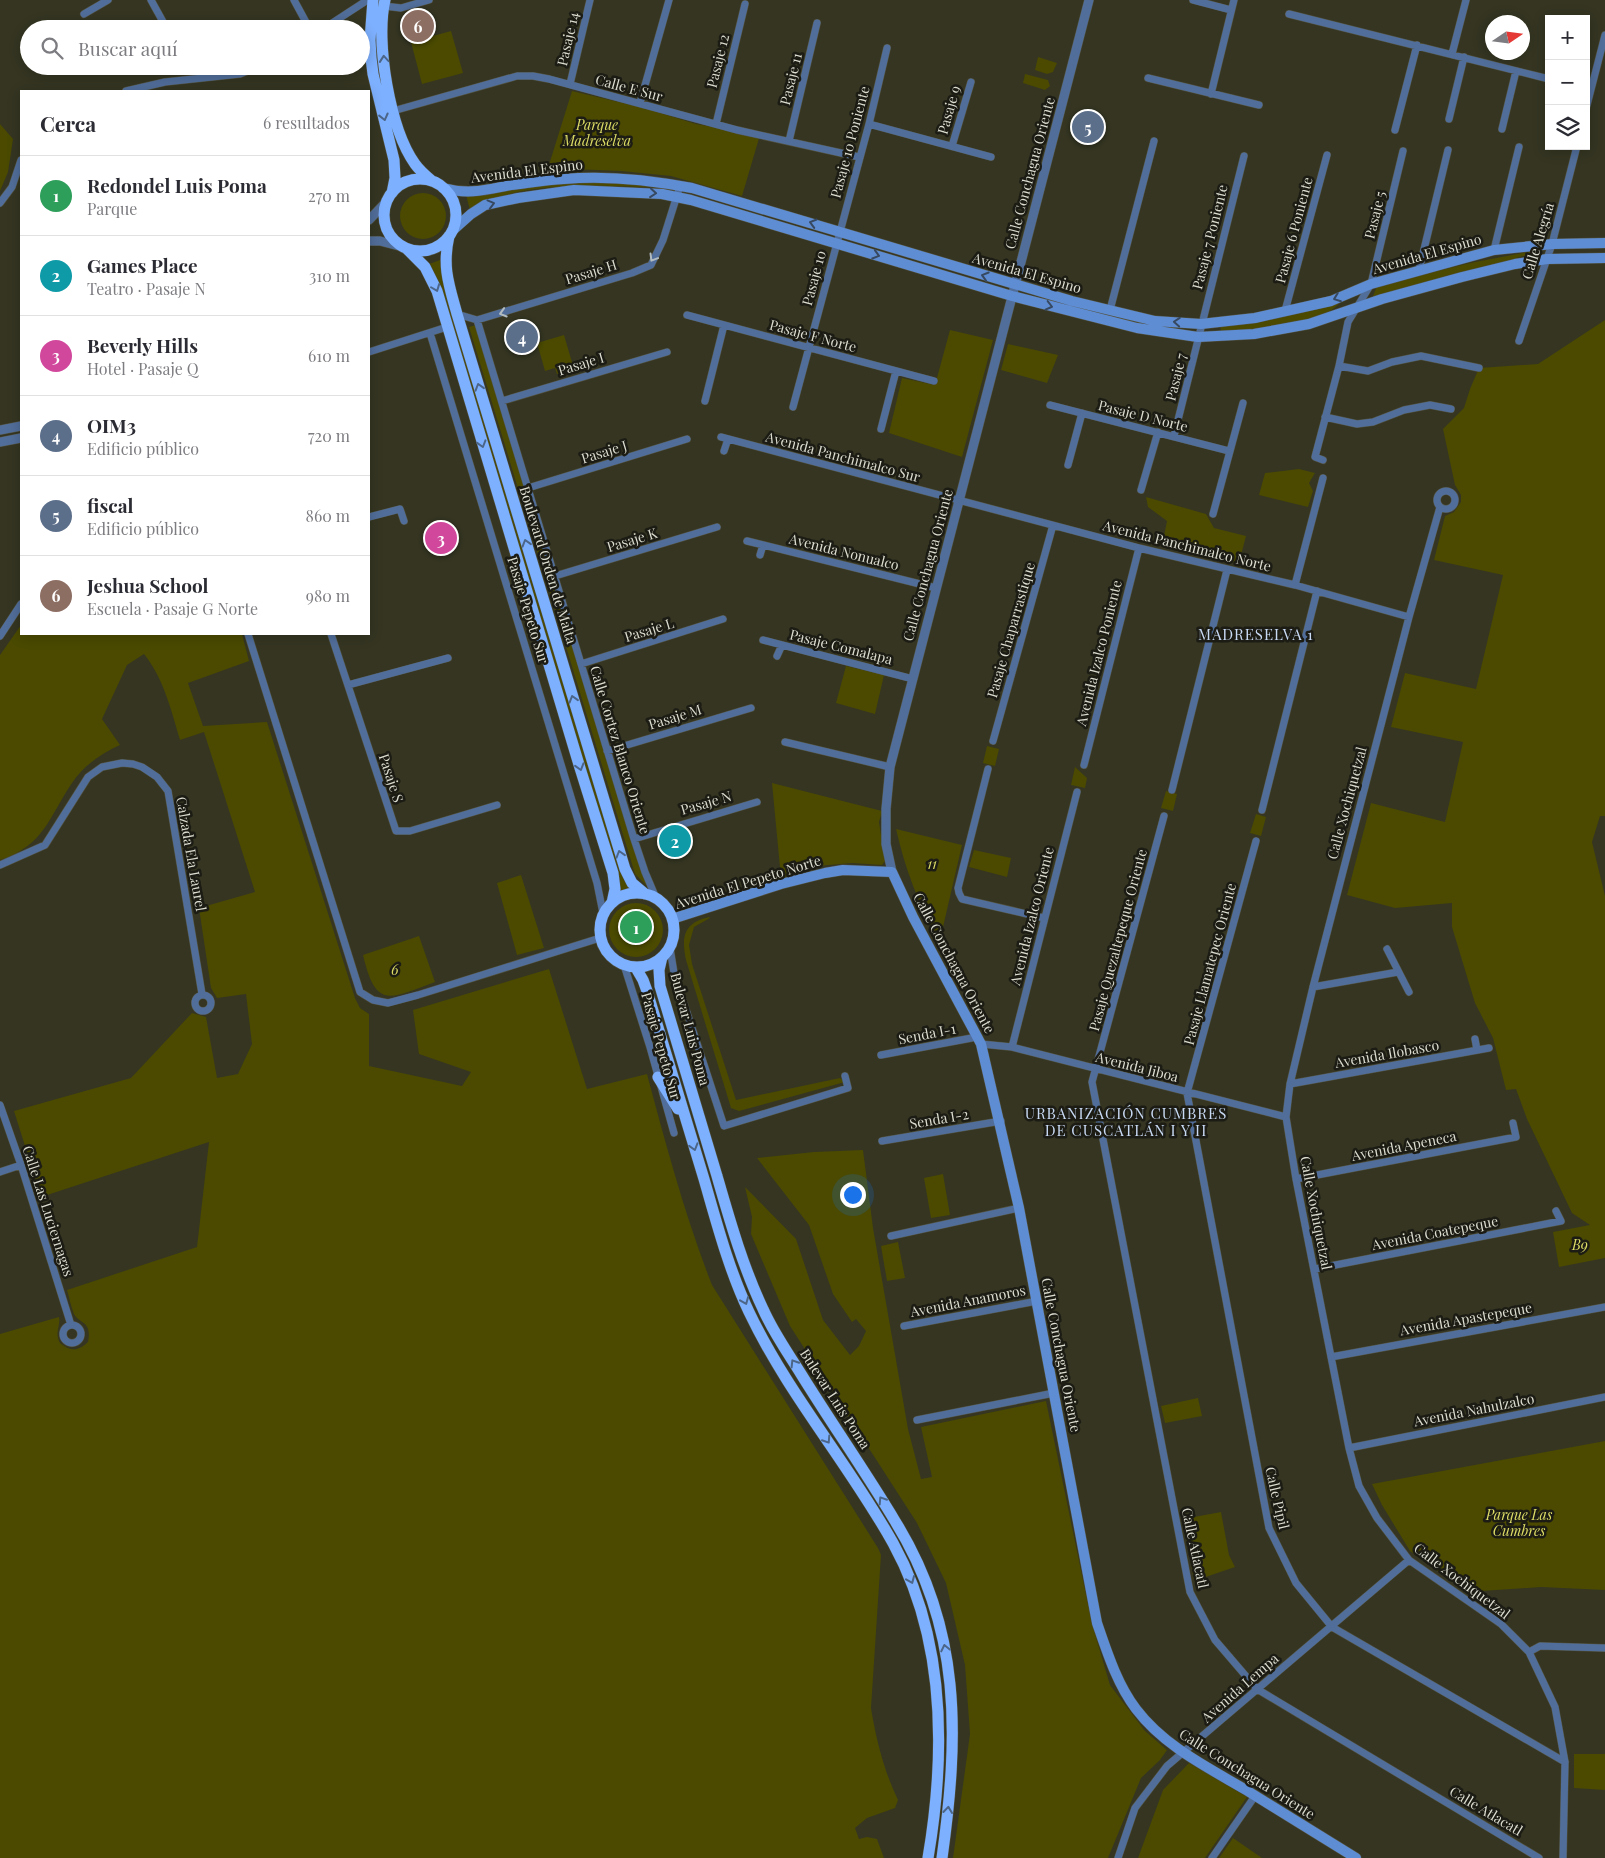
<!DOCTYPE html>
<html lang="es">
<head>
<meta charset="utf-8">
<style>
	:root { --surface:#fff; --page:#f2f2f3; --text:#2b2b33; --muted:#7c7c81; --line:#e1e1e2; --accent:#576b8d }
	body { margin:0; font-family:"Playfair Display",serif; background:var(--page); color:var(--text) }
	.controls { position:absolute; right:15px; top:15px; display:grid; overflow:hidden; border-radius:0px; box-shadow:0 2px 12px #0003 }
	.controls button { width:45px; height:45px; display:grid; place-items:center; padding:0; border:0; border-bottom:1px solid var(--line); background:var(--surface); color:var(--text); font:25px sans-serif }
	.compass { position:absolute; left:1485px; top:15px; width:45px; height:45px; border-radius:50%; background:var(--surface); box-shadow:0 2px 12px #0003; rotate:77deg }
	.you { position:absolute; left:852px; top:1194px; width:18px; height:18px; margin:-12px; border:4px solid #fff; border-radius:50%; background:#1a73e8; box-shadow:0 0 0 8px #1a73e833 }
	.badge { display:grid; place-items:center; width:32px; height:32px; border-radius:50%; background:var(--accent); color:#fff; font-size:16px; font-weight:700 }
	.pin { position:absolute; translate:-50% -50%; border:2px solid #fff; box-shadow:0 1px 5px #0006 }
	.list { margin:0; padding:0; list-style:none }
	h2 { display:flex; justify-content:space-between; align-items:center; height:65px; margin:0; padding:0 20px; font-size:21px }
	h2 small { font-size:16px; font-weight:400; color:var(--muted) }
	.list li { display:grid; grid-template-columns:32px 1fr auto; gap:15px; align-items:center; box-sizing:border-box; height:80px; padding:0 20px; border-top:1px solid var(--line) }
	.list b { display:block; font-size:19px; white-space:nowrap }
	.list p { margin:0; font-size:16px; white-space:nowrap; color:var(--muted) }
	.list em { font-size:16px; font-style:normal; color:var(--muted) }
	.icon { flex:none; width:28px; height:28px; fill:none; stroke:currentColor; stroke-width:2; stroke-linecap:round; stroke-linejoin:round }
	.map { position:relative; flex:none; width:1605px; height:1858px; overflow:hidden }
	.search { position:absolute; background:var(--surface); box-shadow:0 2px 12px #0003; left:20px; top:20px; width:350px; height:55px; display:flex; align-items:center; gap:12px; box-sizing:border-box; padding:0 18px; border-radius:28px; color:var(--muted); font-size:19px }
	.panel { position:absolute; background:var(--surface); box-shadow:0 2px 12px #0003; left:20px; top:90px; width:350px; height:545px; border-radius:0px }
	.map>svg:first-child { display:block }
</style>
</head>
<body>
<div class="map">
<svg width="1605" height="1858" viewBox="0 0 1605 1858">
	<rect width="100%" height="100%" fill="#353522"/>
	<path fill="#4b4a00" d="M451,31L463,73L422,84L411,42Z
		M1038,57L1057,63L1053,72L1047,74L1035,70Z
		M1025,74L1048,80L1050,86L1045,90L1023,83Z
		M572,91L644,108L696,124L760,135L742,196L671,176L621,171L548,168Z
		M0,124L13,139L8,172L0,191Z
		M563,181L663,183L662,188C613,186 540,181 494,199C486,202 478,207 470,210L466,195Z
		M400 216a23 23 0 1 1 46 0a23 23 0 1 1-46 0Z
		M1533,251V254L1519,257L1512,260L1376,297L1373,296L1377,286L1470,263Z
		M440,260L443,278L531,579L625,879L629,888L619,891L439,282L429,264Z
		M1337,302L1339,303C1327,323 1245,331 1221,332L1220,323Z
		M1605,320V816H1600L1592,842L1605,896V1258L1559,1267L1553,1232L1590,1225L1572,1213L1527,1119L1516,1089L1506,1090L1493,1038L1475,1003L1452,927V903L1395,908L1347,895L1371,803L1445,822L1463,742L1391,727L1405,673L1476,689L1503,575L1434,560L1445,516L1454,512L1461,502V495L1455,485L1443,429L1464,408L1470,389L1479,368L1538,364Z
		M476,325L647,886L635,874L469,327Z
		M950,330L993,340L962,457L889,433L902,378L935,385Z
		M564,335L574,369L557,374L555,368L545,371L537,343Z
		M1008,344L1058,355L1047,383L1001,370Z
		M1299,469L1315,473L1309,483L1313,491L1308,507L1259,495L1265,473Z
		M1146,497L1206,514L1214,528L1246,536L1239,563L1162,546L1167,521L1148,507Z
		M21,625V634H242L249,661L188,683L203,726L267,722L355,998L360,1008L369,1014V1066L462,1086L471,1072L419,1054L413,1010L549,969L587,1089L647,1074C666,1145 685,1216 712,1285L878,1548L881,1555L871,1708C876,1739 884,1771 898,1800L895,1808L867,1818L855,1828L859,1839L867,1837L877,1839L884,1858H0V1334L59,1317C61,1326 54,1332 60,1343C71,1352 78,1351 88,1342C92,1320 80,1325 74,1314C71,1307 69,1297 67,1290L197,1247L209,1142L41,1197L14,1111L131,1078L192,1013L206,1017L217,1078L238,1074L252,1044L246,994L217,998L211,988L199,908L255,892L204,732L180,740C171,710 164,679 144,654L127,665L102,719L120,745C101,754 84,765 72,783C49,817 44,846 0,860V655Z
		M846,666L884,675L875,714L836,703Z
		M987,746L999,749L995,766L983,763Z
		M1075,767L1087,778L1085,788L1071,785Z
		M772,783L882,811L879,822L885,861L882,865L852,863L818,866L781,878Z
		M1166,791L1177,794L1173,811L1161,808Z
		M1256,814L1266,817L1261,836L1250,833Z
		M896,829L962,845L940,940C918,905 905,868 896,829Z
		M974,850L1011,858L1007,877L969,867Z
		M521,875L544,948L517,955L497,883Z
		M609 930a27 27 0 1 1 54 0a27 27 0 1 1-54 0Z
		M709,917L710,918L694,927L689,945L692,964L736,1100L840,1078L845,1082L739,1111L731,1108L686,960C681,936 684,923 709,917Z
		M419,936L435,982C391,998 376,1011 363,955Z
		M863,1150L873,1228L908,1429L921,1479L932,1477L921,1427L1046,1401L1092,1624L1110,1685L1145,1731L1167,1750L1160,1760L1141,1778L1108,1858H953L970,1734L965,1665L946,1583L917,1523L790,1326L751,1234L752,1217L745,1187L796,1239L823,1320L850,1355L859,1346L866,1331L856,1319L852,1322L833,1294L809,1225L757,1158L814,1152Z
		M943,1174L950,1215L931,1218L924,1178Z
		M898,1242L905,1278L887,1281L881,1246Z
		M1198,1398L1202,1416L1165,1423L1161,1406Z
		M1605,1441V1590L1541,1587L1467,1592L1410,1551L1382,1505L1372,1484Z
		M1221,1512L1229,1555L1235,1567L1194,1581L1183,1519Z
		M1574,1754H1605V1790L1574,1788Z
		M1189,1763L1247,1797L1205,1858H1138L1163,1790Z
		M1233,1838L1262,1858H1219Z"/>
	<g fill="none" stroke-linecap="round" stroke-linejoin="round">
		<g stroke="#535341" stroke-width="8">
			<path id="minor" d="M151,0L167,29
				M294,0L307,24
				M1193,0L1231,10
				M384,6L401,8L429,0
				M84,14L108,0
				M1289,14L1549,79
				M323,29L366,1L372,2
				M1452,54L1466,0
				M1148,78L1259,105
				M570,84L590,0
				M126,91L165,82L240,74L260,66
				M1211,94L1234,0
				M640,103L669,0
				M1586,109L1605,35
				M393,111L517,76H533L549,79L737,130L859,157
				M1449,119L1464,57
				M716,124L745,4
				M869,124L991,157
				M1502,129L1516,71
				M1395,130L1417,45
				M789,141L817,23
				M952,146L971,82
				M1403,151L1371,284L1348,322L1339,366L1368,371L1392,362L1421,356L1479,368
				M0,203L12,187L21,160
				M1494,250L1519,147
				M1419,270L1448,150
				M1110,310L1154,141
				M1285,311L1327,155
				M457,314L477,320L632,273L651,265L663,240L680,186
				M687,315L934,381
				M477,320L634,839L645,872L656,898
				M430,333L597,883L603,913
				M1519,341L1552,244L1577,146
				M369,352L447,327
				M502,401L667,352
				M705,401L724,325
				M1050,405L1229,451
				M793,407L869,124L887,48
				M1325,417L1357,424L1373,422L1404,410L1430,405L1451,409
				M881,429L896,371
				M1174,436L1244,156
				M721,437L1139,548L1295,585L1409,617
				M724,451L728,439
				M1323,460L1315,457L1339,366
				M1068,465L1082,413
				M528,488L687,439
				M1141,490L1158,432
				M1437 500a9 9 0 1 1 18 0a9 9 0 1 1-18 0Z
				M1440,507L1409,617L1313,987L1290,1084L1286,1117L1296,1179L1349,1448L1359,1486L1377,1518L1409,1560L1501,1624L1529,1652L1555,1707L1565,1762L1563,1858
				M1213,514L1243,403
				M369,517L400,509L404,521
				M747,541L936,588
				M760,555L763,545
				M555,576L717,527
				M1295,585L1323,478
				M248,634L360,992L373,1000L388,1003L418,995L600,938
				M331,634L396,831H410L497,805
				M0,636L21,604
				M763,640L913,679
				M777,656L782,645
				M581,664L723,619
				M348,685L448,658
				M993,741L1053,525
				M785,742L890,767
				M607,751L751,708
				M1084,765L1139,548
				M988,769L958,888L959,893L962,899L1044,918
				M1172,790L1227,570
				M1262,810L1317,591
				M1164,816L1092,1082L1190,1592L1215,1640L1257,1689L1539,1858
				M634,839L757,802
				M1256,841L1187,1093L1269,1528L1296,1583L1332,1627L1565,1762
				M0,865L45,845L88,777L102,767L122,763L133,764L142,767L157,777L168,791L202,994
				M670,948L674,973L724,1126L848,1088L845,1076
				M1387,949L1409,992
				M624,965L650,1047L674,1133
				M1313,987L1398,972
				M195 1003a8 8 0 1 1 16 0a8 8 0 1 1-16 0Z
				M1475,1039L1477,1050
				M981,1044L1012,1047L1286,1117
				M1012,1047L1077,792
				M881,1055L977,1037
				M1290,1084L1489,1048
				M0,1105L21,1165L71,1325
				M882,1141L1001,1121
				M0,1172L21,1165
				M1296,1179L1516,1137L1513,1123
				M891,1236L1019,1208
				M1315,1269L1561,1221L1556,1211
				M63 1334a9 9 0 1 1 18 0a9 9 0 1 1-18 0Z
				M904,1326L1037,1301
				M1331,1357L1605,1307
				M917,1420L1054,1393
				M1349,1448L1605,1397
				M1529,1652L1540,1646L1605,1648
				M1118,1858L1135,1808L1167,1766L1409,1560
				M1212,1858L1255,1796"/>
		</g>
		<g stroke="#535341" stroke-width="10">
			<path id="tertiary" d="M369,220L388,200
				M369,241H380L403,247
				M0,430L21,426
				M0,442L21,438
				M892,872L886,844V809L890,767L1089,0"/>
		</g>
		<g stroke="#535341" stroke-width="11">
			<path id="secondary" d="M443,188C469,195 485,190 511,185C528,183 546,180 564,179C607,175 650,180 692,188L1072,301L1155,321L1201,324L1255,318L1331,301L1371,284L1494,250L1552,244L1605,243
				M452,231L471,214L485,205L518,198L574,190L662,194L691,200L1012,296L1137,328L1198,337L1254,334L1309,324L1382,299L1462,277L1515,264L1547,259L1605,258
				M672,919L781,884L825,873L843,870L892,872L913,917L981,1044L1019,1208L1097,1623C1107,1652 1117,1684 1136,1709C1164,1746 1207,1767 1246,1790C1283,1813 1319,1835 1356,1858"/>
		</g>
		<g stroke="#535341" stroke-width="12">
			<path id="trunk" d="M373,0L370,40L371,58L373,74L394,160L395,178L392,193
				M385,0C375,42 390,129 415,164C420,171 426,176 432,181
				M384 215a36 36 0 1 1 72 0a36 36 0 1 1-72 0Z
				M449,236C442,267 449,285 457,314L625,869L632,883L645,894
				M407,249L425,267L437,291L580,768L613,873L615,889L612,903
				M600 930a37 37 0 1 1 74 0a37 37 0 1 1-74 0Z
				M662,957L659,970L660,986C679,1050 698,1113 717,1176C730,1221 743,1267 763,1309C773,1332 788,1353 801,1374C832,1424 865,1471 895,1521C962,1629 959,1736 942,1858
				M636,968L643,980L647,991C666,1054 685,1116 704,1179C717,1224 729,1270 749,1312C788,1394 849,1464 893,1543C946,1639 946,1752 928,1858
				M658,1077L678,1109"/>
		</g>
		<use href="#minor" stroke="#516e9a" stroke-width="7"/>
		<use href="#tertiary" stroke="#516e9a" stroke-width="9"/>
		<use href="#secondary" stroke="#5f8dd3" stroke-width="10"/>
		<use href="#trunk" stroke="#7db0fe" stroke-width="11"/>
	</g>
	<defs><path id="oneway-chevron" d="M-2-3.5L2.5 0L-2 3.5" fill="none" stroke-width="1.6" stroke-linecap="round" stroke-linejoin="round" transform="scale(1.25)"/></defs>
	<g stroke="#4c6689">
		<use href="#oneway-chevron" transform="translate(384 59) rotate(-95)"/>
		<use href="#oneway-chevron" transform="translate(384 117) rotate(76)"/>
		<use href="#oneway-chevron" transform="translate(436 288) rotate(69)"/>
		<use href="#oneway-chevron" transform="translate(479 387) rotate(-107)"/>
		<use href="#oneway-chevron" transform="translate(482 444) rotate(73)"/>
		<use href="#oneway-chevron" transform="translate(526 543) rotate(-107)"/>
		<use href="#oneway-chevron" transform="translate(573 699) rotate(-107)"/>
		<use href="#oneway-chevron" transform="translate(580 767) rotate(73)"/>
		<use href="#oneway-chevron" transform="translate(620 854) rotate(-107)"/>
		<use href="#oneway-chevron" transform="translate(694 1147) rotate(73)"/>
		<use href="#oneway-chevron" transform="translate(745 1301) rotate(68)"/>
		<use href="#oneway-chevron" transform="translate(794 1363) rotate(-122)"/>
		<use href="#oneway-chevron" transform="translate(827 1440) rotate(57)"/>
		<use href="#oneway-chevron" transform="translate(882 1500) rotate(-123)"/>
		<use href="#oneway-chevron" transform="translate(911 1580) rotate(67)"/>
		<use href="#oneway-chevron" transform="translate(945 1648) rotate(-102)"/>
		<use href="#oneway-chevron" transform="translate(948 1810) rotate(-84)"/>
	</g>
	<g stroke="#374960">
		<use href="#oneway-chevron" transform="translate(653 193) rotate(5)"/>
		<use href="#oneway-chevron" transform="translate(491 204) rotate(-15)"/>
		<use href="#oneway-chevron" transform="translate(813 223) rotate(-164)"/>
		<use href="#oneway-chevron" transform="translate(876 255) rotate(17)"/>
		<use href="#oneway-chevron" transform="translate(985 276) rotate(-163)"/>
		<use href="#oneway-chevron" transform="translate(1337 298) rotate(159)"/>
		<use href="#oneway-chevron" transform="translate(1049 306) rotate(14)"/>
		<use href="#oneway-chevron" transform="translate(1177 322) rotate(-176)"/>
	</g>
	<g stroke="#b2bcc0">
		<use href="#oneway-chevron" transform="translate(653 258) rotate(121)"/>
		<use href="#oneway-chevron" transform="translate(503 313) rotate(163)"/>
	</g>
	<g text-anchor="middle" stroke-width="5" stroke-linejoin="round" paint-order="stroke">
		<g font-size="14" fill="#dcddd0" stroke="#1c1c14">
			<text transform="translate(568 39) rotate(-77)" y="5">Pasaje 14</text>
			<text transform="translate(718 61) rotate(-76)" y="5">Pasaje 12</text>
			<text transform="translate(791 79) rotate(-76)" y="5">Pasaje 11</text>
			<text transform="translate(629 88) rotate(15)" y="5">Calle E Sur</text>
			<text transform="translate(949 110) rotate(-74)" y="5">Pasaje 9</text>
			<text transform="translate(850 142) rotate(-75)" y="5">Pasaje 10 Poniente</text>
			<text transform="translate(527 171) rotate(-7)" y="5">Avenida El Espino</text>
			<text transform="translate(1030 173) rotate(-75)" y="5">Calle Conchagua Oriente</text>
			<text transform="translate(1375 215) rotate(-76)" y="5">Pasaje 5</text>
			<text transform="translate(1294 230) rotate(-75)" y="5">Pasaje 6 Poniente</text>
			<text transform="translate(1210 237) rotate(-76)" y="5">Pasaje 7 Poniente</text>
			<text transform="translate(1538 241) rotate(-73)" y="5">Calle Alegría</text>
			<text transform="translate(1427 254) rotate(-16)" y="5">Avenida El Espino</text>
			<text transform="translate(591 272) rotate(-17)" y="5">Pasaje H</text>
			<text transform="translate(1027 273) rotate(16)" y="5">Avenida El Espino</text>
			<text transform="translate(814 278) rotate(-75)" y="5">Pasaje 10</text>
			<text transform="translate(813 336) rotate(15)" y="5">Pasaje F Norte</text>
			<text transform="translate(581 364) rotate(-17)" y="5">Pasaje I</text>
			<text transform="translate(1176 377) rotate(-76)" y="5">Pasaje 7</text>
			<text transform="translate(1143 416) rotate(14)" y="5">Pasaje D Norte</text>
			<text transform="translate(604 452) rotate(-17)" y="5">Pasaje J</text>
			<text transform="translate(843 457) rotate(15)" y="5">Avenida Panchimalco Sur</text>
			<text transform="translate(632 540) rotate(-17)" y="5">Pasaje K</text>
			<text transform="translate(1187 546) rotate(14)" y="5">Avenida Panchimalco Norte</text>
			<text transform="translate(844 552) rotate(14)" y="5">Avenida Nonualco</text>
			<text transform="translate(548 565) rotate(73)" y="5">Boulevard Orden de Malta</text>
			<text transform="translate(928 565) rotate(-75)" y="5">Calle Conchagua Oriente</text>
			<text transform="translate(528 610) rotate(73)" y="5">Pasaje Pepeto Sur</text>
			<text transform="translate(649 630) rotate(-17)" y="5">Pasaje L</text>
			<text transform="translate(1011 630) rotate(-74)" y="5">Pasaje Chaparrastique</text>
			<text transform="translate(841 647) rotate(14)" y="5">Pasaje Comalapa</text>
			<text transform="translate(1099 653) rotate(-76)" y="5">Avenida Izalco Poniente</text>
			<text transform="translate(675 717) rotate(-17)" y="5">Pasaje M</text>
			<text transform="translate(620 750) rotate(73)" y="5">Calle Cortez Blanco Oriente</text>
			<text transform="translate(391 778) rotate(72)" y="5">Pasaje S</text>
			<text transform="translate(706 803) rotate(-16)" y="5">Pasaje N</text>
			<text transform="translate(1347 803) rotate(-75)" y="5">Calle Xochiquetzal</text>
			<text transform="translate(191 854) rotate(80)" y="5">Calzada Ela Laurel</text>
			<text transform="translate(748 882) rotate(-17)" y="5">Avenida El Pepeto Norte</text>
			<text transform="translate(1032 916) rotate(-76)" y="5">Avenida Izalco Oriente</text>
			<text transform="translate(1118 940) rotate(-75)" y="5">Pasaje Quezaltepeque Oriente</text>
			<text transform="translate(954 963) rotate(62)" y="5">Calle Conchagua Oriente</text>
			<text transform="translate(1210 964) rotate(-75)" y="5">Pasaje Llamatepec Oriente</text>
			<text transform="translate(690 1029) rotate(75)" y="5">Bulevar Luis Poma</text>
			<text transform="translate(927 1034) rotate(-11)" y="5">Senda I-1</text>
			<text transform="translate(661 1046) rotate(74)" y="5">Pasaje Pepeto Sur</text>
			<text transform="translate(1387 1054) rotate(-10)" y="5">Avenida Ilobasco</text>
			<text transform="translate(1137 1067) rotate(14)" y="5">Avenida Jiboa</text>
			<text transform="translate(939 1119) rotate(-10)" y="5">Senda I-2</text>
			<text transform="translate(1404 1146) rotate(-11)" y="5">Avenida Apeneca</text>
			<text transform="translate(48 1211) rotate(72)" y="5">Calle Las Luciernagas</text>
			<text transform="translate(1316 1213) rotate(79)" y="5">Calle Xochiquetzal</text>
			<text transform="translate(1435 1233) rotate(-11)" y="5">Avenida Coatepeque</text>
			<text transform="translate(968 1301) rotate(-11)" y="5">Avenida Anamoros</text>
			<text transform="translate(1466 1319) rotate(-10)" y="5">Avenida Apastepeque</text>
			<text transform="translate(1061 1355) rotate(79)" y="5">Calle Conchagua Oriente</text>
			<text transform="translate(835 1399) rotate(57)" y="5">Bulevar Luis Poma</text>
			<text transform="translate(1474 1410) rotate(-11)" y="5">Avenida Nahulzalco</text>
			<text transform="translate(1277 1498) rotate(77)" y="5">Calle Pipil</text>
			<text transform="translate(1195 1548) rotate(78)" y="5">Calle Atlacatl</text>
			<text transform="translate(1462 1581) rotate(37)" y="5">Calle Xochiquetzal</text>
			<text transform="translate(1240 1688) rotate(-41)" y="5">Avenida Lempa</text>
			<text transform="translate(1247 1774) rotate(32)" y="5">Calle Conchagua Oriente</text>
			<text transform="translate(1486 1811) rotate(31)" y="5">Calle Atlacatl</text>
		</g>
		<g font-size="14" font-style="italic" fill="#dd6" stroke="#1c1c14">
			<text x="597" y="130">Parque<tspan x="597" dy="16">Madreselva</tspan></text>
			<text x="932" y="869">11</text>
			<text x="395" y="975">6</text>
			<text x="1580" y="1250">B9</text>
			<text x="1519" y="1520">Parque Las<tspan x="1519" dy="16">Cumbres</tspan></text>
		</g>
		<g font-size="15" letter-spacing="1" fill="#c9daf4" stroke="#1c1c14">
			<text x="1256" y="640">MADRESELVA 1</text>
			<text x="1126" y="1119">URBANIZACIÓN CUMBRES<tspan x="1126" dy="17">DE CUSCATLÁN I Y II</tspan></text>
		</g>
	</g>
</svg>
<div class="controls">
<button>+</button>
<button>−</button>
<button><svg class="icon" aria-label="layers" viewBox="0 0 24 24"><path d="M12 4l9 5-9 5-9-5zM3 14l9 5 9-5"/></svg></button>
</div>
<svg class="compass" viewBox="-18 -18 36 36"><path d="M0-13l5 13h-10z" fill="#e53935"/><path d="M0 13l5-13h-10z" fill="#7c7c81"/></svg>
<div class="you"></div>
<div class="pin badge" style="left:636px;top:927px;background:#2e9e5b">1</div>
<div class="pin badge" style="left:675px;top:841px;background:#0f9aa8">2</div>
<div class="pin badge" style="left:441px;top:538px;background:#d1479c">3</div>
<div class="pin badge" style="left:522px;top:337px;background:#5c6f8a">4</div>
<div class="pin badge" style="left:1088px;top:127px;background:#5c6f8a">5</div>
<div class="pin badge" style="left:418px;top:26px;background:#8d6e63">6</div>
<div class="search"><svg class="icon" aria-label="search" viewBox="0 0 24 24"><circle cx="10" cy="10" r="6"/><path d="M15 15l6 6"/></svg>Buscar aquí</div>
<section class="panel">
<h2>Cerca<small>6 resultados</small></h2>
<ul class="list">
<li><span class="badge" style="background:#2e9e5b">1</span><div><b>Redondel Luis Poma</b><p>Parque</p></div><em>270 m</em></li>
<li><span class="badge" style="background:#0f9aa8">2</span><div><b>Games Place</b><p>Teatro · Pasaje N</p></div><em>310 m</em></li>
<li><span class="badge" style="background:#d1479c">3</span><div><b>Beverly Hills</b><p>Hotel · Pasaje Q</p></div><em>610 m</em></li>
<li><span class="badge" style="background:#5c6f8a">4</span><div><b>OIM3</b><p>Edificio público</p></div><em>720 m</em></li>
<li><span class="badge" style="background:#5c6f8a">5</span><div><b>fiscal</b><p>Edificio público</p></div><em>860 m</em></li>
<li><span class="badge" style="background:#8d6e63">6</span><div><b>Jeshua School</b><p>Escuela · Pasaje G Norte</p></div><em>980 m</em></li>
</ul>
</section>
</div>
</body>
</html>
